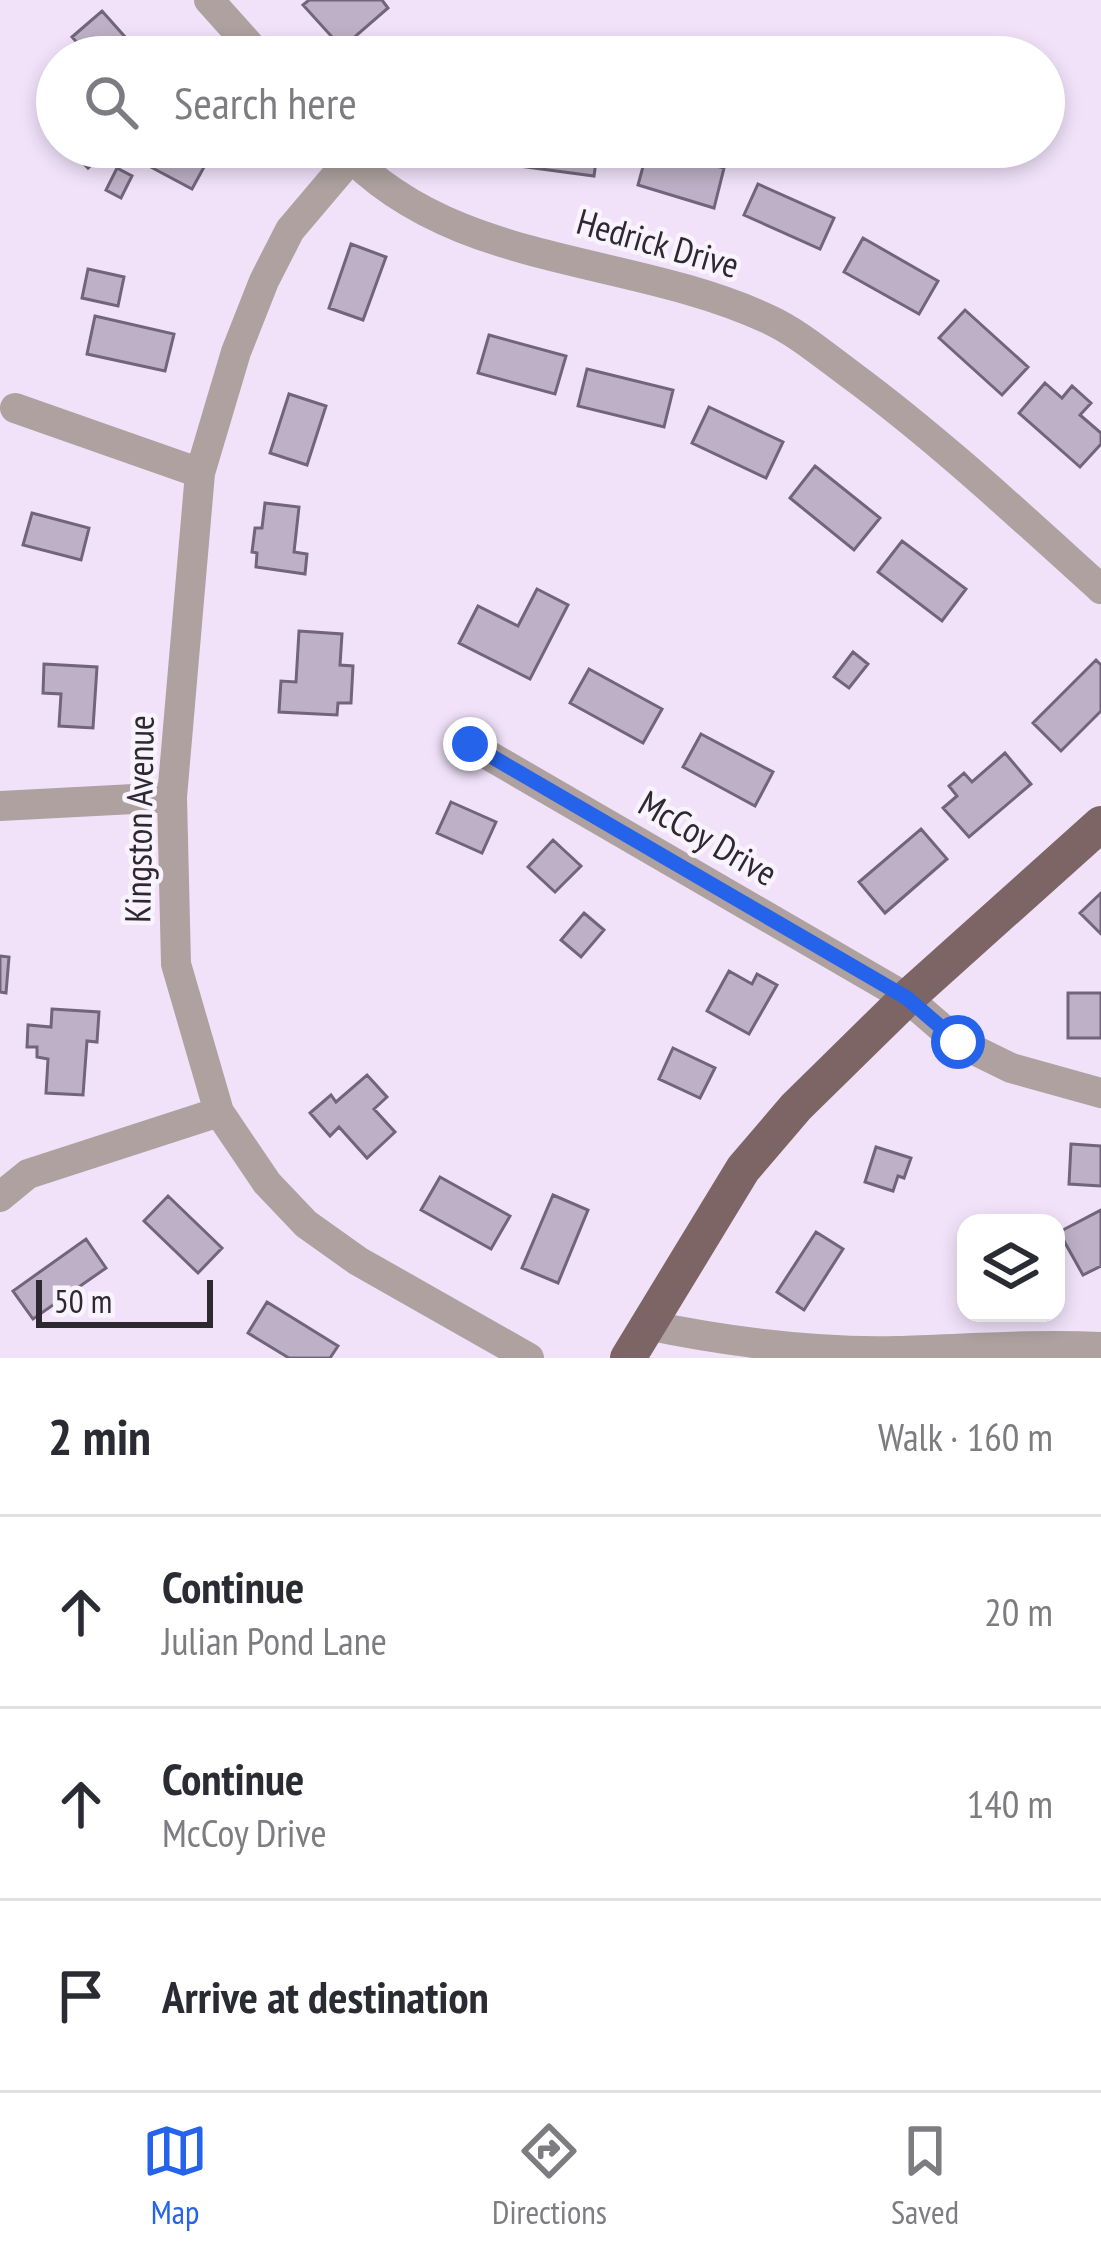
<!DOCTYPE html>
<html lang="en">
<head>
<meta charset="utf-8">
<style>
	:root { --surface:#fff; --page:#f2f2f3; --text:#2b2b33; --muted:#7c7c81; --line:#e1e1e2; --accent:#2563eb }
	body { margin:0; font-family:"PT Sans Narrow",sans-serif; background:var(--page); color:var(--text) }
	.controls { position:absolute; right:36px; bottom:36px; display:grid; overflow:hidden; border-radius:24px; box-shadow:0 6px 18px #0003 }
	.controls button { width:108px; height:108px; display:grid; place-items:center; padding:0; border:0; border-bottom:3px solid var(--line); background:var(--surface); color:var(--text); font:60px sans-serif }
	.scale { position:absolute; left:36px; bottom:30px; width:177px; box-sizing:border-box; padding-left:12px; border:6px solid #2e2831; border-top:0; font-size:33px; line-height:42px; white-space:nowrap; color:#2e2831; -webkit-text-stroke:9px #f9f3fd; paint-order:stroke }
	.stop { position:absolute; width:36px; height:36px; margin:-27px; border:9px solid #2563eb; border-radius:50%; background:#fff }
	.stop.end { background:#2563eb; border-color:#fff; box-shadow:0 3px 12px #0008 }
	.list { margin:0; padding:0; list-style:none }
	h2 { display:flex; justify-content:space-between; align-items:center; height:156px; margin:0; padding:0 48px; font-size:51px }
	h2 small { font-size:39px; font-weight:400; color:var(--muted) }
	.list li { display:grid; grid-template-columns:78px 1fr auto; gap:36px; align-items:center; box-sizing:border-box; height:192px; padding:0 48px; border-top:3px solid var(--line) }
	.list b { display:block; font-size:45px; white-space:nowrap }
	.list p { margin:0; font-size:39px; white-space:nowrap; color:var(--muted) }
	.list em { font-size:39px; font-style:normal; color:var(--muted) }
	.icon { flex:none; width:66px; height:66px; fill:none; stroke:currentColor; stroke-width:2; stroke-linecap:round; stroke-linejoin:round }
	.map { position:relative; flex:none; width:1101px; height:1358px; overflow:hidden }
	.search { position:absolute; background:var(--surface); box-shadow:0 6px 18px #0003; left:36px; right:36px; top:36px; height:132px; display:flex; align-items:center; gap:30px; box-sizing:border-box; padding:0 42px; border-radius:66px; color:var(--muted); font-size:45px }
	.sheet { height:732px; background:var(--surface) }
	nav { display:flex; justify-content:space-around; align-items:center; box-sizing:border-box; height:168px; border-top:3px solid var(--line); background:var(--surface); font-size:33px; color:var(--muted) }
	nav a { display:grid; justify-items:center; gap:6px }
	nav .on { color:var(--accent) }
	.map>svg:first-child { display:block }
</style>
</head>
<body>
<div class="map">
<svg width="1101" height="1358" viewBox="0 0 1101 1358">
	<rect width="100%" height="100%" fill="#f1e2fa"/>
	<path fill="#beb0c6" stroke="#72657a" stroke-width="3" d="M309,0H382L388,8L342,48L303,5Z
		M102,11L143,57H90L72,37Z
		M81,147H110L88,168L74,153Z
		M158,147H215L192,189L147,165Z
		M513,147H598L594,176L511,165Z
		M648,148L724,168L714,208L638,185Z
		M117,168L132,176L121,198L106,190Z
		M758,184L834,218L820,249L744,215Z
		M863,238L938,281L919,314L844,272Z
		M351,244L386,257L363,320L329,308Z
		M88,269L124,277L118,306L82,298Z
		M965,310L1028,367L1002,395L939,338Z
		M95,316L174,334L165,371L87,354Z
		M489,335L566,356L555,394L478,373Z
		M587,369L673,390L664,427L578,406Z
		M1045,383L1062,398L1072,386L1091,403L1080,415L1101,433V444L1080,467L1019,413Z
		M289,394L326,406L307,465L270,453Z
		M709,407L783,442L766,478L692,443Z
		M815,466L880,518L854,550L790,498Z
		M265,503L299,507L294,552L307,554L305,574L256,567L257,553L252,552L255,528H262Z
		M32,513L89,528L81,560L23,545Z
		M902,541L966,589L942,621L878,572Z
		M537,589L568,605L530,679L459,643L478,606L518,626Z
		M299,631L342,634L340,665L353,666L351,703H338L337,715L279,712L281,681L296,682Z
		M853,652L868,664L849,688L834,677Z
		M1096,660L1101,665V711L1061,751L1033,723Z
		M44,664L97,667L93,728L59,726L61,694L43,693Z
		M589,669L662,709L643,743L570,703Z
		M701,734L773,772L755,806L683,767Z
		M1005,753L1031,784L969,837L943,808L957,796L949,786L964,773L972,782Z
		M451,802L496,822L482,853L437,833Z
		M921,829L947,859L885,913L859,882Z
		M553,840L581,866L555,892L528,867Z
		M1101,893V934L1080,913Z
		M584,913L604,930L581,957L561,940Z
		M0,956L9,957L6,993L0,992Z
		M729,971L752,984L757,974L777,985L749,1034L707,1011Z
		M1068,993H1101V1038H1068Z
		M52,1009L99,1012L97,1042L87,1041L83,1095L46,1093L48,1059L37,1057V1047H27L28,1025L51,1027Z
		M673,1048L715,1068L700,1098L659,1079Z
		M367,1075L387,1097L374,1109L395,1132L367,1158L339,1127L330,1136L310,1113L331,1095L336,1102Z
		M1071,1144L1101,1146V1186L1069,1184Z
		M876,1147L911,1158L904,1178L898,1176L893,1191L865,1182Z
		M440,1177L510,1216L491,1249L421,1210Z
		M553,1195L588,1210L558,1283L522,1268Z
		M168,1196L222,1248L198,1273L144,1221Z
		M1101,1210V1266L1083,1275L1059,1232Z
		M816,1232L843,1249L804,1310L777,1292Z
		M86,1239L106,1268L33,1319L13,1291Z
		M267,1302L338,1346L330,1358H289L248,1333Z"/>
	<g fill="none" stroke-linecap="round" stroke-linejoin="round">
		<path stroke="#aea1a0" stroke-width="30" d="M209,0L260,57
			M341,147C450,268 629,254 768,319C797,332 825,356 851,375C940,441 1019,515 1101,589
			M351,158L290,230L264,281L236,352L200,473L172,797L176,964L219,1112L267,1183L306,1224L358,1261L529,1358
			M15,408L200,473
			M469,744L907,998L958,1042L1011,1068L1101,1093
			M0,806L172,797
			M0,1197L28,1174L219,1112
			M647,1325C729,1342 813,1353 897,1351C965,1349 1032,1344 1101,1347"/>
		<path stroke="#7d6565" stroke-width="36" d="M628,1358L743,1169L796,1107L907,998L1101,824"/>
	</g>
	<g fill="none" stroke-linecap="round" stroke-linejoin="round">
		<path stroke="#2563eb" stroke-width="15" d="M470,744L907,998L958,1042"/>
	</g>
	<g text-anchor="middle" stroke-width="9" stroke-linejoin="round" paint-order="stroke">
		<g font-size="36" fill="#2e2831" stroke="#f9f3fd">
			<text transform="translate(658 243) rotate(16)" y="13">Hedrick Drive</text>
			<text transform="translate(139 819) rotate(-89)" y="13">Kingston Avenue</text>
			<text transform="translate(708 838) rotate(30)" y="13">McCoy Drive</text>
		</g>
	</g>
</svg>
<div class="controls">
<button><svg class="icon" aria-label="layers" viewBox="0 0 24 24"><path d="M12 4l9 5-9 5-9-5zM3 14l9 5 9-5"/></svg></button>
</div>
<div class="scale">50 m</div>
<div class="stop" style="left:958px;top:1042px"></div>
<div class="stop end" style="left:470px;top:744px"></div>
<div class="search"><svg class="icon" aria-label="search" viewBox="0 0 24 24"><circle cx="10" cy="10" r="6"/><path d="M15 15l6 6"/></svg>Search here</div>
</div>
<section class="sheet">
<h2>2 min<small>Walk · 160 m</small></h2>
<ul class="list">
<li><svg class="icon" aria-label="ahead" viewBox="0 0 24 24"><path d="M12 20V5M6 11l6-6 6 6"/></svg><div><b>Continue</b><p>Julian Pond Lane</p></div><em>20 m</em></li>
<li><svg class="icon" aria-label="ahead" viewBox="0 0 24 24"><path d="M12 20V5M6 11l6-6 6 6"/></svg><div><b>Continue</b><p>McCoy Drive</p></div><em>140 m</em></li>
<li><svg class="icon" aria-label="arrive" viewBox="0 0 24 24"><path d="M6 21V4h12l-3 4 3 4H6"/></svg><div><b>Arrive at destination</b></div></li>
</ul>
</section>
<nav>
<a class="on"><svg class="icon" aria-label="map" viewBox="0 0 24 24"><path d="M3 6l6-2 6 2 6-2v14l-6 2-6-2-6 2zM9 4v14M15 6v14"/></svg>Map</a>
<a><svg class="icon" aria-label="directions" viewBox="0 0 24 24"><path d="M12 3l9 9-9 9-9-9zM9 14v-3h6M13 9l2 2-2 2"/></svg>Directions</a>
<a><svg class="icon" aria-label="saved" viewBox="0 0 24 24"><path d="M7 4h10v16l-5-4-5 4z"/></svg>Saved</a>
</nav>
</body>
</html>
